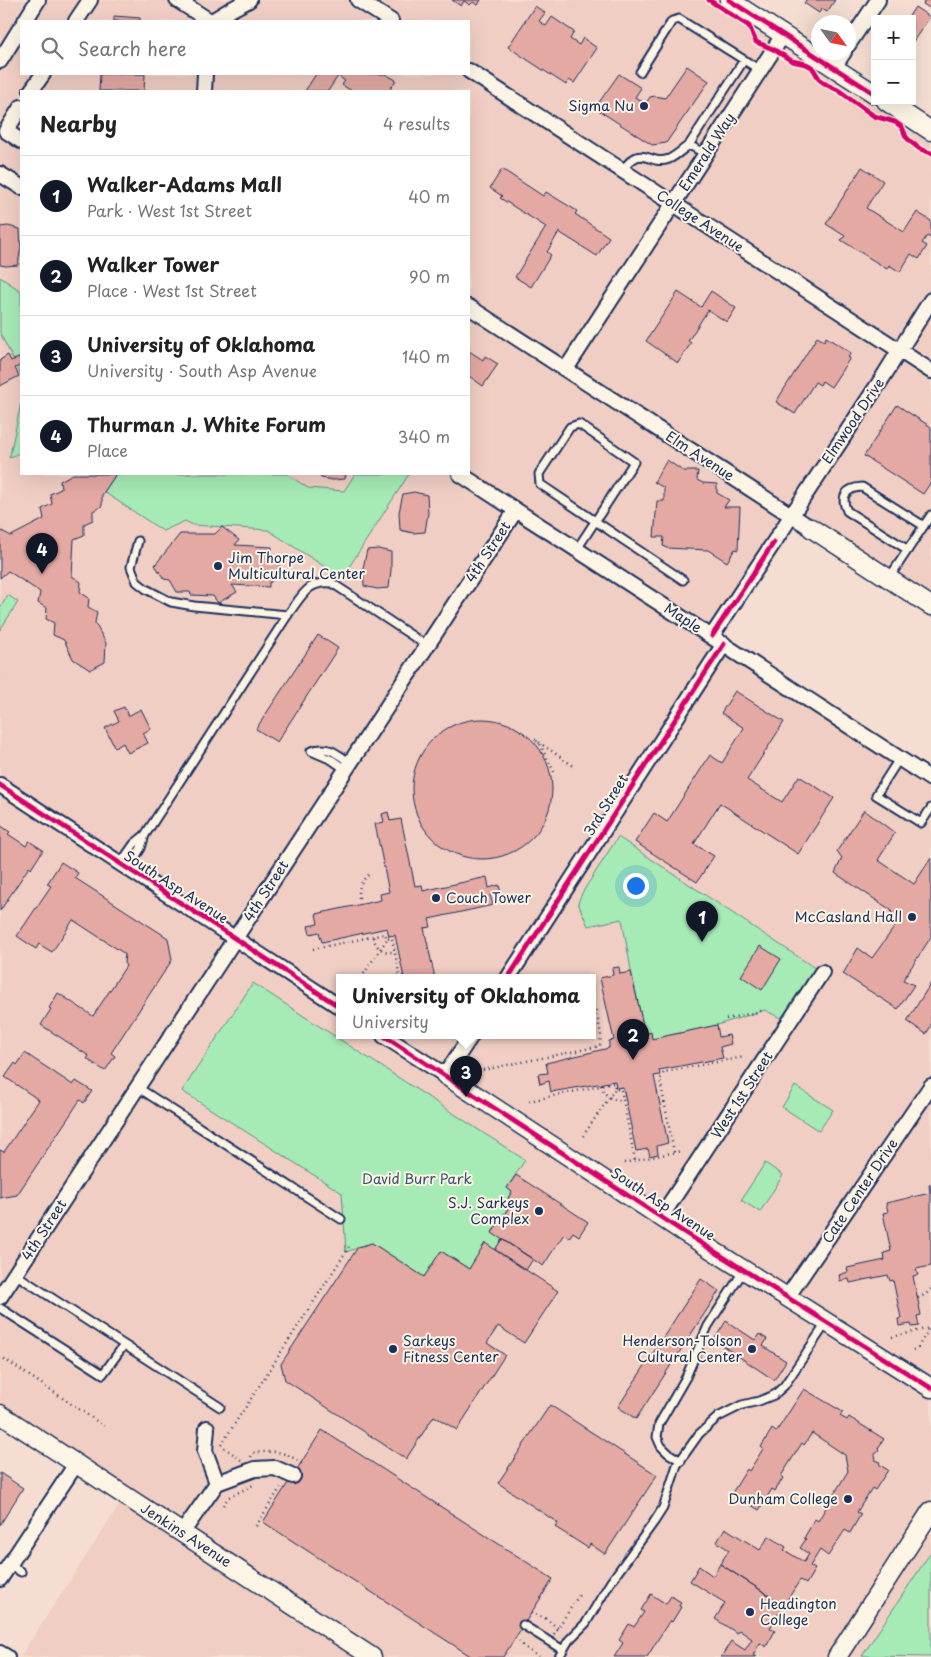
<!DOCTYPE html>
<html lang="en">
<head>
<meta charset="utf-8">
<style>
	:root { --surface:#fff; --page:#f2f2f2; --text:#222; --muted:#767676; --line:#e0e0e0; --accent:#111827 }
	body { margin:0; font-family:"Playpen Sans",sans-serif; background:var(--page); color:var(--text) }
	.controls { position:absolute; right:15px; top:15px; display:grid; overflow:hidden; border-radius:0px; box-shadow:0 5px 20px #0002 }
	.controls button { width:45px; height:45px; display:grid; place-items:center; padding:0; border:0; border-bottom:1px solid var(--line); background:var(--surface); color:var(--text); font:25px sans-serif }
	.compass { position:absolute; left:811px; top:15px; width:45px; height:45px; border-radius:50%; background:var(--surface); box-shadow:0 5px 20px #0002; rotate:123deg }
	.you { position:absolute; left:635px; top:885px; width:18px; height:18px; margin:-12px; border:4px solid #fff; border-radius:50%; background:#1a73e8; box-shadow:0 0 0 8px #1a73e833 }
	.badge { display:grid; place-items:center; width:32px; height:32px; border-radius:50%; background:var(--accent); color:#fff; font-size:16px; font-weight:700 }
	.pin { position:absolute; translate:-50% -41px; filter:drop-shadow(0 1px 2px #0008) }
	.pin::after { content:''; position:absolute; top:26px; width:18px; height:15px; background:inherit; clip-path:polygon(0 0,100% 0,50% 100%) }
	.popup { position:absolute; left:336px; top:974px; width:260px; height:65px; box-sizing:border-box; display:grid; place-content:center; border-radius:0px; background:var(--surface); filter:drop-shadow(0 1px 4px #0005); font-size:16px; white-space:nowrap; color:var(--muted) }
	.popup b { font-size:19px; color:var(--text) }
	.popup::after { content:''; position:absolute; left:50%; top:100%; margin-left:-10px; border:10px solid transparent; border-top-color:var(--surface) }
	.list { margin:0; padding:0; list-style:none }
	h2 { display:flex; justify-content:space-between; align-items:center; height:65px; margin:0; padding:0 20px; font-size:21px }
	h2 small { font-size:16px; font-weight:400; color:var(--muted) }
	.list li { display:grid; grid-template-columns:32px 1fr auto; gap:15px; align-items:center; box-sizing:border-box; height:80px; padding:0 20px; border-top:1px solid var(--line) }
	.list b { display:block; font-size:19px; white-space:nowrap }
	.list p { margin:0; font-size:16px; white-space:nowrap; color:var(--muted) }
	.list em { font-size:16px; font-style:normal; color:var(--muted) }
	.icon { flex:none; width:28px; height:28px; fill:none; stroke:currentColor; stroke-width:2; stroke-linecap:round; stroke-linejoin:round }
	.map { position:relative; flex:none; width:931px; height:1657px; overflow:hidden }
	.search { position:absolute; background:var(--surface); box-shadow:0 5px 20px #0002; left:20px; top:20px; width:450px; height:55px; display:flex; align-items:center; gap:12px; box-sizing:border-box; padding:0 18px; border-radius:0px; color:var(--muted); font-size:19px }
	.panel { position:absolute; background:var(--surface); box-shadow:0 5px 20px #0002; left:20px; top:90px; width:450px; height:385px; border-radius:0px }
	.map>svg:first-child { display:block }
</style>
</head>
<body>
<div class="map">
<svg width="931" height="1657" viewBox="0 0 931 1657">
	<rect width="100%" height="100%" fill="#f5ded1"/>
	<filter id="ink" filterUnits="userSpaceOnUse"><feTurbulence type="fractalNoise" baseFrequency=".02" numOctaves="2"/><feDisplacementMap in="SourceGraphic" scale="10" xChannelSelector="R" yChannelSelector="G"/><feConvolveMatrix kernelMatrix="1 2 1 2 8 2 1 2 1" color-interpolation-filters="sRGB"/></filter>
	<g filter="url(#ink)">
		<path fill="#f0cec3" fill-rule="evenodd" d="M0,0H707L931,143V596L791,506L702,640L931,789V1657H20L129,1490L0,1405ZM21,21H469V74H21ZM21,91H469V474H21ZM340,978H592V1036H340Z"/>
		<path fill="#a6eab5" stroke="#608c8a" d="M0,277L21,291V375L0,333Z
			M21,403V452L9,458L10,455Z
			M115,474H287L308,488L344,491L355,474H409L342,578L268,530L193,525L185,521L163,531L104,492L114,477Z
			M8,595L18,602L0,630V608Z
			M618,837L815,968L782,1019L765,1010L717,1025L652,1039L651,1032L645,1034L631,970L622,919L588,926L578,903L582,893Z
			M253,983L525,1160L507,1188L512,1192L508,1198L513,1201L492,1232L502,1239L495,1250L485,1244L469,1269L441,1251L424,1277L372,1243L346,1252L342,1193L182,1091Z
			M795,1086L833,1110L819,1131L782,1107Z
			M765,1163L783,1175L760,1212L741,1200Z
			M931,1552V1657L862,1656Z"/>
		<path fill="#e4a9a3" stroke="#1b2f5e" d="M452,0H481L478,5L473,2L470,5L464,1L461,6Z
			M806,0H835L827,12L822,9L819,13L804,3Z
			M925,0H931V9L923,4Z
			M535,6L545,13L539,21L546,26L552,17L574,32L570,39L579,45L583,38L597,48L574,83L569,80L566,85L508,47Z
			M915,7L930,17L912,43V19H907Z
			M114,16L140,18V21H114Z
			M687,66L709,81L666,143L652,145L595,108L619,74L641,88L635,97L646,103L650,97L655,96L665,98Z
			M100,74H145L144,91H99Z
			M316,74H385L396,80L389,91H352L342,85L345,81L338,76L328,91H305Z
			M862,167L883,181L866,208L904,232L917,212L931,221V238L927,236L922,243L927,246L919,259L911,254L900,272L889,265L887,269L841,240L845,236L826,224Z
			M502,169L543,196L546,192L577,211L575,214L609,237L597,256L559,232L547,252L551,255L531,287L515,277L546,227L500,198L502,196L490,188Z
			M8,226L20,229L21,247L18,265L6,266L0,265V227Z
			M711,291L736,308L727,322L708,310L688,341L691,343L678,363L646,341L678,292L701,307Z
			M817,337L824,341L826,337L851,353L848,357L850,358L831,387L822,381L820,385L815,382L795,414L776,402Z
			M469,351L483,360L485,356L498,364L483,386L469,376Z
			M8,355L11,361L21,357V365L15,368L19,376L0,386V360Z
			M897,405L931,427V482L923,494L864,456Z
			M667,460L683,471H698L697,480L703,483L717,484V493L729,500L724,507H740L738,550L735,549L727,562L708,550L666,548V547L663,546L664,537H654L657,501H664V488L654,482Z
			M73,474H115L114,477L102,495V506L93,511V520L84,524V535L74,539L72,576L81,582L80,592L89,598L88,607L97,612L95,623L106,643L105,662L90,670L73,659L64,640L53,635L54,623L46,619L47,608L38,603L40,592L8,571L0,578V530L11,536L44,519L42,509L52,504L50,494L61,489L60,481Z
			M320,474H346L345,479L333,480L321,478Z
			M414,492L427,495L428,513L425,532L413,533L400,530L399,512L403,494Z
			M222,527L239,540L235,545L272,547L271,556L273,554L281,568L270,583L269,582V587L232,585L237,592L218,603L213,596L191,595L190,592H177L170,580L164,579L155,565L180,534H215Z
			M378,549L391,552V570L389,588L377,589L364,586L363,568L367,550Z
			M318,635L338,648L277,742L256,729Z
			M735,691L784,722L747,780L782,802L799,776L834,798L798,854L720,803L694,844L714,856L697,882L635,842L654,813L667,822L710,755L722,763L744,728L721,713Z
			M124,707L128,716L141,709L151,729L143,733L148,743L128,753L123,743L115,748L105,728L119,721L114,711Z
			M412 789a70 70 0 1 1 140 0a70 70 0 1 1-140 0Z
			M864,810L895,833L878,860L914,884L931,858V937L903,980L914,985L898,1009L843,974L858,948L872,958L896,925L891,910L835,873L842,858L837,851Z
			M388,812L390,821L401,819L415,886L422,885L423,891L487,877L489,888L499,885L501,893L490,895L493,905L429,919L431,927L424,928L435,978H404L395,935L389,936L387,928L322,942L319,932L310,934L308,926L318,924L316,914L381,900L380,894L389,892L375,824L384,822L382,814Z
			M0,825L10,832L8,834L26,846L29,841L43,850L31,869L29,867L0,911Z
			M61,862L78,873L75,878L168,938L172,960L111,1053L115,1056L105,1071L87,1059L89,1056L41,1025L51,1009L49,1008L58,993L93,1016L126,966L124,963L125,954L73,920L52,952L39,944L36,949L17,936L51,886L47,884Z
			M760,946L781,959L762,990L741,976Z
			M619,967L620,974L631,972L645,1034L651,1032L652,1039L717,1025L719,1037L729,1035L731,1044L720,1047L723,1058L659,1070L660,1075L654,1076L668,1143L657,1146L658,1154L650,1156L648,1149L636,1151L623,1087L616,1088L615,1081L551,1092L549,1081L540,1084L538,1074L548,1073L546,1063L609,1048V1041L614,1040L600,978L613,975L612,968Z
			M931,983V1026L926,1034L907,1021Z
			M25,1053L73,1085L76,1081L92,1091L84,1103L80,1100L17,1195L0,1198V1150L4,1152L39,1100L5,1077L15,1063L17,1065Z
			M516,1175L588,1222L579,1236L573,1232L569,1238L564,1234L543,1266L492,1233L513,1201L508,1198L512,1192L507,1188Z
			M931,1184V1266L916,1269L918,1275L913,1276L921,1315L917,1316L919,1326L912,1327L911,1324L899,1326L898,1319L901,1318L893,1280L890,1281L888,1275L850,1283L849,1279L840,1281L839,1275L848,1272L847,1268L885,1260L884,1253L891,1251L883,1213L888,1212L886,1203L930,1193L929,1185Z
			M502,1239L533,1259L526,1270L495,1250Z
			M372,1243L424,1277L441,1251L469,1269L485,1243L558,1291L524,1343L498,1326L487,1343L505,1355L457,1430L434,1416L406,1459L285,1380L281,1364L358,1247Z
			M701,1279L719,1291L636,1419L618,1407Z
			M726,1321L755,1340L759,1334L767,1339L763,1346L786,1361L774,1380L714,1340Z
			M804,1389L843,1412L840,1416L847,1420L849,1417L884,1439L878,1448L879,1451L875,1454L876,1461H879L880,1465L888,1470L875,1490L872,1488L857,1512L861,1514L850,1533L845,1530L828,1556L820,1550L810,1566L815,1569L806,1584L800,1580L784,1605L720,1564L729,1550L717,1542L725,1528L760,1550L769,1536L786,1547L784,1550L804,1562L809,1554L800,1548L806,1539L804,1538L815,1519L818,1521L848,1471L845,1455L812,1433L804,1445L802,1443L781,1476L783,1478L775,1491L772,1489L759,1510L732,1493L747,1469L749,1471L763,1449L761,1447L772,1429L776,1432Z
			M550,1405L657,1475L605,1554L590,1544L588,1548L555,1527L558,1523L498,1483Z
			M322,1430L553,1579L503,1657H472L263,1522Z
			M0,1473L23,1488L0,1525Z
			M720,1564L784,1605L770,1628L775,1631L766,1647L760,1643L753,1655L756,1657H721L731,1641L745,1650L752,1639L739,1630L737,1633L715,1619L725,1603L690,1581L699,1566L713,1576Z
			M651,1594L666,1604L671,1596L681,1602L679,1606L681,1607L672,1622L670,1620L647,1657H614L623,1643L619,1640L629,1624L634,1627L644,1612L641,1610Z"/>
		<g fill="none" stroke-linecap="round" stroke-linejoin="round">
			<g stroke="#1b2f5e" stroke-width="11">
				<path id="service" d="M640,72L672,21L679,19L760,70
					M689,145L744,60
					M622,171C643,141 648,167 669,159C676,156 683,149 689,145L706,154
					M138,541L131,567L137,582L146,589L171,602L194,606L288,615
					M577,549L634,462L579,424L570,427L539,474L540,484L683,580
					M908,550L847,511C840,496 846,488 862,487L924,526
					M889,578L931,515
					M899,759L876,795L921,823L931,808
					M345,769L332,760L311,751C328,745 336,753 349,762
					M145,835L289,613C302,596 308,580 332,583L426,645
					M120,864L134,844L145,835L141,848L128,869
					M137,1087L341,1219
					M15,1274L220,1407
					M0,1308L103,1374L124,1345
					M681,1461L668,1453L661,1446L657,1437L659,1424L686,1377L708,1326L744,1270
					M9,1565L21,1572
					M523,1625L563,1650
					M559,1657L569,1640L586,1623L610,1583L654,1522L663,1508L677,1465L699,1434L718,1417L742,1405L759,1401L774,1395L784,1386L827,1322"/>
			</g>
			<g stroke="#1b2f5e" stroke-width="18">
				<path id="minor" d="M177,0L210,21
					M358,0L391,21
					M25,21L38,0
					M76,21L90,0
					M212,21L230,10L249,0
					M848,45L878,0
					M0,61L21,27
					M834,67L844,52
					M469,71L931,371
					M31,91L43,74
					M204,91L205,74
					M21,107L6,131L21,141
					M0,174L21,187
					M469,307L811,528
					M566,369L783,35
					M460,474L931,779
					M712,636L883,377L931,300
					M0,785L340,1007
					M508,978L724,644
					M384,1036L445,1075L471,1036
					M661,1217L822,972
					M788,1296L931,1086
					M0,1297L516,510
					M207,1428L205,1451L217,1483
					M182,1533L217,1483L255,1469L275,1468L293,1476
					M0,1579L76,1464
					M0,1653L7,1657"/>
			</g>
			<g stroke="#1b2f5e" stroke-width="21">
				<path id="tertiary" d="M729,0L875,94
					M886,101L931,131
					M811,528L931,606
					M445,1075L682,1231L931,1388
					M0,1414L372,1657
					M837,1657L931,1511"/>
			</g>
			<path stroke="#1b2f5e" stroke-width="2.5" stroke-dasharray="1 4" stroke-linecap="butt" d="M554,772L540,744L534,739L575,767
				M359,898C358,888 361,880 370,874
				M373,937C376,948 383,953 395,952
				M313,949L385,934L387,939L392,938L400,978
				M361,978L387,939
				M726,1019L765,1010
				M483,1070L600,1046L601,1034L596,1010
				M601,1085C604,1096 612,1101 624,1100
				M529,1101L614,1083L615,1089H621L635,1160
				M583,1136L615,1089
				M674,1152L660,1080L664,1072L744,1057
				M624,1163L681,1151
				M918,1298L926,1294L931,1289
				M892,1337L930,1328
				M913,1350L918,1347L931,1326
				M0,1356L104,1426
				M251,1457L253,1453C275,1451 284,1450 302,1464
				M241,1460L221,1445L349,1247
				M223,1505L229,1497L255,1484
				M256,1526L282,1485
				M531,1613L545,1618L558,1628
				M554,1634L581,1592
				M515,1638L526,1648L539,1657"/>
			<use href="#service" stroke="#fcf5e5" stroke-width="7"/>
			<use href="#minor" stroke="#fcf5e5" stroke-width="14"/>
			<use href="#tertiary" stroke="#fcf5e5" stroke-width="18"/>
			<g stroke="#fcf5e5" stroke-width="8">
				<path id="cycleway" d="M709,0L749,26L756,42L773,49L792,61L806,64L812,67L820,80L827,85L838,90L874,116L895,122L902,127L906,137L911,142L920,149L931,153
					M729,0L875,94
					M712,636L774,542
					M0,785L340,1007
					M508,978L724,644
					M384,1036L682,1231L931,1388"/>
			</g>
			<use href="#cycleway" stroke="#d6006c" stroke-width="5"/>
		</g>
	</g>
	<g fill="#1b2f5e" stroke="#fcf5e5" stroke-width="2">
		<circle cx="644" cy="106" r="5"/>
		<circle cx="218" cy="566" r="5"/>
		<circle cx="436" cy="898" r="5"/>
		<circle cx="912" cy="917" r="5"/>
		<circle cx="539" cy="1211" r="5"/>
		<circle cx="393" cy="1349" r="5"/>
		<circle cx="752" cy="1349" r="5"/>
		<circle cx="848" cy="1499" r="5"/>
		<circle cx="750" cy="1612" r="5"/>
	</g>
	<g text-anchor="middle" stroke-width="4" stroke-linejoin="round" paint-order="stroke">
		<g font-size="14" fill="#1b2f5e" stroke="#fcf5e5" text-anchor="end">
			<text x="634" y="111">Sigma Nu</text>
			<text x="228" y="563" text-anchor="start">Jim Thorpe<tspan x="228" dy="16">Multicultural Center</tspan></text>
			<text x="446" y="903" text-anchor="start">Couch Tower</text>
			<text x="902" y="922">McCasland Hall</text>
			<text x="529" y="1208">S.J. Sarkeys<tspan x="529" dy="16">Complex</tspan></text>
			<text x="403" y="1346" text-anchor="start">Sarkeys<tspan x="403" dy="16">Fitness Center</tspan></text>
			<text x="742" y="1346">Henderson-Tolson<tspan x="742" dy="16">Cultural Center</tspan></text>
			<text x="838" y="1504">Dunham College</text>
			<text x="760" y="1609" text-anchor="start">Headington<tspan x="760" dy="16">College</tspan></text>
		</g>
		<g font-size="14" fill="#1b2f5e" stroke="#fcf5e5">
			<text transform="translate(707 152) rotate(-57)" y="5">Emerald Way</text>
			<text transform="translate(700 221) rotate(33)" y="5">College Avenue</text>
			<text transform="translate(853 421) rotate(-56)" y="5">Elmwood Drive</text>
			<text transform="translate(700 456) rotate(33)" y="5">Elm Avenue</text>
			<text transform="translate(488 552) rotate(-57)" y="5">4th Street</text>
			<text transform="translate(683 618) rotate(33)" y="5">Maple</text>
			<text transform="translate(606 805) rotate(-58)" y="5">3rd Street</text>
			<text transform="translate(176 887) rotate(33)" y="5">South Asp Avenue</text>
			<text transform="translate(266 891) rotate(-57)" y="5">4th Street</text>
			<text transform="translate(742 1095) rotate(-57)" y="5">West 1st Street</text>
			<text transform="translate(860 1191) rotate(-56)" y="5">Cate Center Drive</text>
			<text transform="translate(663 1204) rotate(33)" y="5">South Asp Avenue</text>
			<text transform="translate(44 1230) rotate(-57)" y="5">4th Street</text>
			<text transform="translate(186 1535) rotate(33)" y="5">Jenkins Avenue</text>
		</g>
		<g font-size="14" fill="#37546f" stroke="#fcf5e5">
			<text x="417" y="1184">David Burr Park</text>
		</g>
	</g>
</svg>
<div class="controls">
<button>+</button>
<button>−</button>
</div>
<svg class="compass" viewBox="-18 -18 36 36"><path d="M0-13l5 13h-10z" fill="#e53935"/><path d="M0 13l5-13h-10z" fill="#767676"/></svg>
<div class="you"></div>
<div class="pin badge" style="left:702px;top:942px">1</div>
<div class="pin badge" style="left:633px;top:1060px">2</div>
<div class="pin badge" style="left:466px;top:1097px">3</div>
<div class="popup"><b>University of Oklahoma</b>University</div>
<div class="pin badge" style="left:42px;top:574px">4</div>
<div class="search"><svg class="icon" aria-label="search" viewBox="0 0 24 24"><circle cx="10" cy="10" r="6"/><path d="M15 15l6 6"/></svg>Search here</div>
<section class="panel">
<h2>Nearby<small>4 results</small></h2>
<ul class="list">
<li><span class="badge">1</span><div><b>Walker-Adams Mall</b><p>Park · West 1st Street</p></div><em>40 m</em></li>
<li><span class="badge">2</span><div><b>Walker Tower</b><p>Place · West 1st Street</p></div><em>90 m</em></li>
<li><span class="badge">3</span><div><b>University of Oklahoma</b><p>University · South Asp Avenue</p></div><em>140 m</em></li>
<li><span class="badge">4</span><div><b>Thurman J. White Forum</b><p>Place</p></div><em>340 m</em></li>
</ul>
</section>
</div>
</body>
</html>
